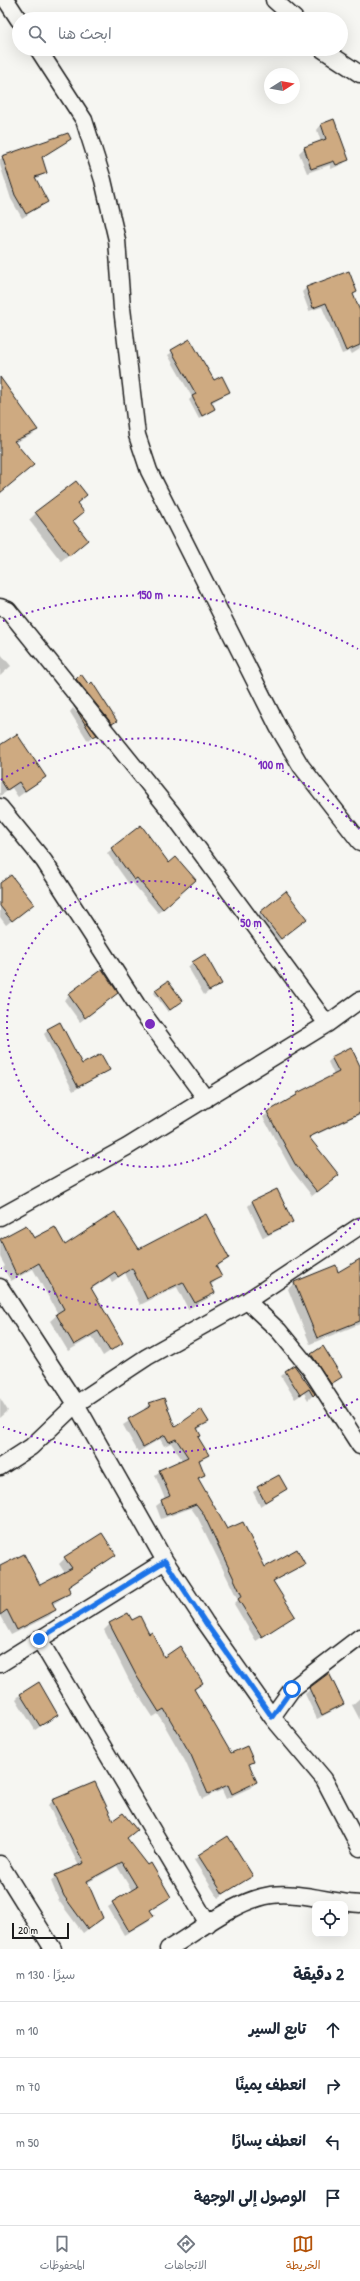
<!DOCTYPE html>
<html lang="ar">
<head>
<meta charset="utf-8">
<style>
	:root { --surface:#fff; --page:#f6f6f7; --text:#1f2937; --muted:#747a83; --line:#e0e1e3; --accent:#b45309 }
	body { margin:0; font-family:"Patrick Hand","Playpen Sans Arabic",sans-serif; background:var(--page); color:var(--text); direction:rtl }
	.controls { position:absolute; right:12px; bottom:12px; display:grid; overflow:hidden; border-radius:8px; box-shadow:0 4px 16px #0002 }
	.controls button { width:36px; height:36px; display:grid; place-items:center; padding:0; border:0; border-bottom:1px solid var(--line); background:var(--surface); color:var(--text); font:20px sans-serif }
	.compass { position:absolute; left:264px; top:68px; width:36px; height:36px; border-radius:50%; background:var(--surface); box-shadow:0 4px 16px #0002; rotate:79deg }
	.scale { position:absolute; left:12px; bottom:10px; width:57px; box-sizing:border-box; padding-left:4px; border:2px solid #1c1c1c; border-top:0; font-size:11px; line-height:14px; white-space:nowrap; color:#1c1c1c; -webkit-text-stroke:3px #f6f6f2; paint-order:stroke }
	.stop { position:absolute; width:12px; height:12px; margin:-9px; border:3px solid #1a73e8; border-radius:50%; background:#fff }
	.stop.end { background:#1a73e8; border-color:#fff; box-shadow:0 1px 4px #0008 }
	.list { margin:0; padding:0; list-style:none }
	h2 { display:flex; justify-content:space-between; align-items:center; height:52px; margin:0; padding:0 16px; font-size:17px }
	h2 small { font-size:13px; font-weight:400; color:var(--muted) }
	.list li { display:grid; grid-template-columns:26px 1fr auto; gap:12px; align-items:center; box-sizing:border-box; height:56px; padding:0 16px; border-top:1px solid var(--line) }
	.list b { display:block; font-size:15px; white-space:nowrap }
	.list em { font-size:13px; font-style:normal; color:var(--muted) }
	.icon { flex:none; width:22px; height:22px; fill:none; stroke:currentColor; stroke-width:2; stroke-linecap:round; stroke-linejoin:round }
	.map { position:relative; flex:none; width:360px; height:1949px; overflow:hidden; direction:ltr }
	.search { position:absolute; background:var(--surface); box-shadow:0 4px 16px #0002; left:12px; right:12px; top:12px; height:44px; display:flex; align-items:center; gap:10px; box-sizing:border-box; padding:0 14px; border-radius:22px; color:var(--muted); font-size:15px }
	.sheet { height:276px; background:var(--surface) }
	nav { display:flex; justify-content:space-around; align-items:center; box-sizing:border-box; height:56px; border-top:1px solid var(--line); background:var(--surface); font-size:11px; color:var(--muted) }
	nav a { display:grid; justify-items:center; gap:2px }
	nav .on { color:var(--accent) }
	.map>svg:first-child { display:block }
</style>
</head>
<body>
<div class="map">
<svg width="360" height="1949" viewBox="0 0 360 1949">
	<rect width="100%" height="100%" fill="#f6f6f2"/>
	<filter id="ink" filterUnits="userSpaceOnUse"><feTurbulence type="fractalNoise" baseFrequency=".025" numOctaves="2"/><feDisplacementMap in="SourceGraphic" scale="8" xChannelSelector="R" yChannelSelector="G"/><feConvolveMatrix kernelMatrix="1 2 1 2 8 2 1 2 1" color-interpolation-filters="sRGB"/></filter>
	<g filter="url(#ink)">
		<path fill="#0003" d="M334,121L347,160L343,164L331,169L330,165L307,173L299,153L304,148L321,142L317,130L321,125Z
			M69,139L41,158L46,173L35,179L47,202L22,218L11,199L0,165V159Z
			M348,273L355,292L352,295L360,313V349L352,354L350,351L342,354L322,307L309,311L302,292L306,288Z
			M190,340L213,381L229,392L211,403L214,409L199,419L189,400L192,397L168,355Z
			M0,393L37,430L33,434L14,443L0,491Z
			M85,495L76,504L83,512L73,522L87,540L61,561L29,520L36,513Z
			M0,653L11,666L0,676Z
			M81,676L116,721L107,728L72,684Z
			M73,708L95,735L88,741L70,712Z
			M0,746L45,777L18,797L12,788L0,796Z
			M141,827L169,864L190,885L158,913L132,882L129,884L107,853Z
			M0,885L28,908L6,925L0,917Z
			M261,912L301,923L276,943L256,917Z
			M193,962L220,983L204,995L188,967Z
			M102,971L117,993L80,1022L64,1000Z
			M156,990L179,1003L168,1012L154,993Z
			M48,1030L82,1065L109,1070L73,1091L44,1034Z
			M332,1058L360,1068V1114L309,1138L334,1179L312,1196L291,1169L263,1117L297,1094L334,1075L328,1062Z
			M253,1201L292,1222L287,1226L263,1238L248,1206Z
			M25,1226L33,1240L64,1247L228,1258L216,1268L220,1277L210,1286L213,1292L207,1299L188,1309L177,1287L140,1305L125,1273L112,1282L109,1278L91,1289L122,1343L103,1356L92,1337L68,1351L50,1321L58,1314L33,1269L11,1281L3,1268L5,1266L0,1257V1241Z
			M338,1273L360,1281V1324L310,1344L288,1289L294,1283Z
			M323,1348L341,1376L326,1388L306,1360Z
			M294,1366L314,1394L308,1400L304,1393L295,1399L281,1376Z
			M0,1398L8,1411L0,1418Z
			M164,1399L174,1428L208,1422L197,1430L200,1436L198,1438L207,1455L199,1462L204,1475L198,1480L227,1531L264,1568L304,1563L273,1582L294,1616L256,1641L234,1604L238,1600L198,1518L191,1508L161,1519L156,1506L165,1499L155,1475L160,1471L183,1461L171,1443L164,1446L160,1439L138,1452L123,1425L146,1410L144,1409L149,1404Z
			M279,1476L286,1489L260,1506L253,1492Z
			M115,1555L68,1588L70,1593L52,1605L55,1610L49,1616L11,1635L0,1616V1567L39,1586L65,1573L59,1564L65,1558Z
			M131,1622L148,1635L164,1658L202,1683L193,1691L231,1755L253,1761L249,1766L256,1782L250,1788L226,1799L222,1790L202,1799L185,1761L158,1714L153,1717L130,1682L104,1630L110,1624Z
			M328,1674L343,1704L338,1708L317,1719L305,1694Z
			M20,1695L57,1715L35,1730L16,1699Z
			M360,1698V1720L352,1705Z
			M53,1801L113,1822L170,1897L149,1911L152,1916L148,1921L124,1935L108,1907L132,1891L117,1866L87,1883L102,1918L83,1933L59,1901L51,1881L56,1876L79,1866L48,1805Z
			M199,1855L251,1876L218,1898L194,1860Z"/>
		<path fill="#ceaa81" stroke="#1c1c1c" d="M334,119L349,160L336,165L334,161L311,169L304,147L326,139L321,124Z
			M68,133L71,139L42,157L47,173L35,177L48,202L26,214L15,195L2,156Z
			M349,271L357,292L353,294L360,311V345L346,351L326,303L313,308L306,287Z
			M190,339L214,380L222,376L230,392L211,401L215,409L202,416L192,396L196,394L171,350Z
			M0,377L38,430L14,441L34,465L0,493Z
			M76,481L87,495L77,503L84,512L73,521L88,540L69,556L35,512Z
			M81,674L89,685L92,682L117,721L112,724L76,679Z
			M74,706L97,735L93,737Z
			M17,734L46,777L25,791L19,782L7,790L0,779V745Z
			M141,825L169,863L176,857L196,880L163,909L137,878L134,880L111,848Z
			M11,875L34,904L12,921L0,906V883Z
			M286,891L307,919L281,939L260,912Z
			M205,954L222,984L209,991L192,962Z
			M102,969L118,993L85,1018L68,994Z
			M168,981L183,1001L170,1010L155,990Z
			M60,1022L82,1064L101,1054L110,1070L78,1087L47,1029Z
			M351,1047L360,1066V1113L309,1137L339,1175L317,1192L295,1164L267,1112L297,1095V1093L339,1072L331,1057Z
			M277,1189L293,1222L268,1234L252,1201Z
			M115,1212L139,1249L206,1214L229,1258L216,1266L222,1277L210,1283L215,1293L195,1303L183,1282L147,1299L132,1268L118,1277L115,1272L91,1288L123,1343L110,1351L98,1331L74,1345L56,1314L64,1309L39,1263L17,1276L0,1239L26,1225L34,1238L55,1227L65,1245Z
			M360,1259V1321L317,1338L294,1282L336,1265L338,1272Z
			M323,1346L342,1377L331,1384L311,1354Z
			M294,1365L315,1394L313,1396L309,1389L300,1395L285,1371Z
			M164,1398L175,1427L201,1409L209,1422L197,1428L201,1436L198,1437L209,1455L199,1460L205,1475L198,1478L227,1529L243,1522L265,1567L297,1549L305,1564L273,1581L295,1616L262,1637L238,1599L242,1596L203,1513L196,1504L166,1515L161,1500L170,1496L159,1470L188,1457L176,1439L169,1442L165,1435L143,1447L128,1419L151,1406L149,1403Z
			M279,1475L287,1489L265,1502L257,1487Z
			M102,1533L116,1555L68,1587L71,1593L52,1602L56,1610L17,1630L7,1610L0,1615V1566L24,1554L40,1585L72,1568L64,1557Z
			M128,1613L132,1620L140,1616L149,1634L152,1632L164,1657L180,1646L203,1683L194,1689L231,1753L247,1746L254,1762L249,1764L257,1782L232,1794L228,1785L208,1794L191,1755L164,1709L159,1712L136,1675L109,1623Z
			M329,1673L344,1704L322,1715L309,1688Z
			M39,1682L58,1715L40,1726L20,1694Z
			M95,1782L113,1820L123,1813L137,1830L127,1838L148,1865L151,1863L171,1897L150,1910L154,1916L129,1931L112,1902L137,1887L122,1862L87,1881L103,1918L88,1929L64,1896L55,1875L84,1863L52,1800Z
			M228,1836L253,1876L223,1894L198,1855Z"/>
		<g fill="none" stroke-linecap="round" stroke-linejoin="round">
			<g stroke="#1c1c1c" stroke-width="19">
				<path id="street" d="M6,0L19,20
					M274,0L295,19
					M38,49L84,120L103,180L117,240L122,308L137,435L149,471L278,727L301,766L360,842
					M322,49L360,74
					M0,607L8,610L171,812L327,1024
					M0,807L44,861L137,1005L206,1099
					M0,1217L127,1147L327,1024L360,1000
					M0,1287L76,1404L165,1561L205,1622L272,1717L324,1779L360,1848
					M247,1301L279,1331L311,1370L360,1446
					M0,1467L31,1447L76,1404L97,1390L147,1357L247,1301L360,1226
					M39,1639L208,1924
					M0,1664L165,1561
					M272,1717L292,1689L360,1637
					M0,1864L53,1949
					M168,1949C200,1930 234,1901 271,1895C297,1891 334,1903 360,1904"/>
			</g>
			<use href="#street" stroke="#f6f6f2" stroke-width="16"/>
		</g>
	</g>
	<g fill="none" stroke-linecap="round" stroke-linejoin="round" filter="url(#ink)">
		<path stroke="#1a73e8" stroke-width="5" d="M39,1639L165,1561L205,1622L272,1717L292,1689"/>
	</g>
	<g fill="none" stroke="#7b2cbf" stroke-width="2" stroke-dasharray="2 4">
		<circle cx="150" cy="1024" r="143"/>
		<path d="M359 1219A286 286 0 0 1 1 1268M1 780A286 286 0 0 1 359 829"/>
		<path d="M358 1399A429 429 0 0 1 3 1427M3 621A429 429 0 0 1 358 649"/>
	</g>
	<circle cx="150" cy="1024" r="6" fill="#7b2cbf" stroke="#f6f6f2" stroke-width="2"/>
	<g font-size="12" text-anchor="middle" font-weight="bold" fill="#7b2cbf" stroke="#f6f6f2" stroke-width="3" stroke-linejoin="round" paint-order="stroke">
		<text x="150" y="599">150 m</text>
		<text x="271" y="769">100 m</text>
		<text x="251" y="927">50 m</text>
	</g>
</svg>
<div class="controls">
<button><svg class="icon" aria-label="locate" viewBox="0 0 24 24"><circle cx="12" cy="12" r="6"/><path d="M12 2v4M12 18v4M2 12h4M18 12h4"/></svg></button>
</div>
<svg class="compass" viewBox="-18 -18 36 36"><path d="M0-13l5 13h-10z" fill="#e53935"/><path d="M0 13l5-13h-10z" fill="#747a83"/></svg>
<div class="scale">20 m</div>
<div class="stop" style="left:292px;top:1689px"></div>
<div class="stop end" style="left:39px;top:1639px"></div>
<div class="search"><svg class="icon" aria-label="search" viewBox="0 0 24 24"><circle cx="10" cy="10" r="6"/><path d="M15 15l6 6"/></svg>ابحث هنا</div>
</div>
<section class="sheet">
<h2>2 دقيقة<small>سيرًا · 130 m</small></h2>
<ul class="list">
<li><svg class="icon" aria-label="ahead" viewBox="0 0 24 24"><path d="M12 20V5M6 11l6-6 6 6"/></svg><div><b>تابع السير</b></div><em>10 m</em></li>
<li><svg class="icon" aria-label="right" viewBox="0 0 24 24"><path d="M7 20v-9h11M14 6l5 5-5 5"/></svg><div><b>انعطف يمينًا</b></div><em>70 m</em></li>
<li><svg class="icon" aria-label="left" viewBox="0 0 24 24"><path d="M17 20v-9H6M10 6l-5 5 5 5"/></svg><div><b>انعطف يسارًا</b></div><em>50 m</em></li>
<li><svg class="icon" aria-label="arrive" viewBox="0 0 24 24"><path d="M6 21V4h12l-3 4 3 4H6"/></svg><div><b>الوصول إلى الوجهة</b></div></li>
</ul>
</section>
<nav>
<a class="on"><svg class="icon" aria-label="map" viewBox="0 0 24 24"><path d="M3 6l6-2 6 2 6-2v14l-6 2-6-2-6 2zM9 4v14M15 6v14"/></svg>الخريطة</a>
<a><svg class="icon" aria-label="directions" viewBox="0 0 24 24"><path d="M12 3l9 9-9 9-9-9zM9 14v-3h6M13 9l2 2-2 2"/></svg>الاتجاهات</a>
<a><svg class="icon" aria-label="saved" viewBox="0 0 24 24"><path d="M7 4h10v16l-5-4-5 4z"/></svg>المحفوظات</a>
</nav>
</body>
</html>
